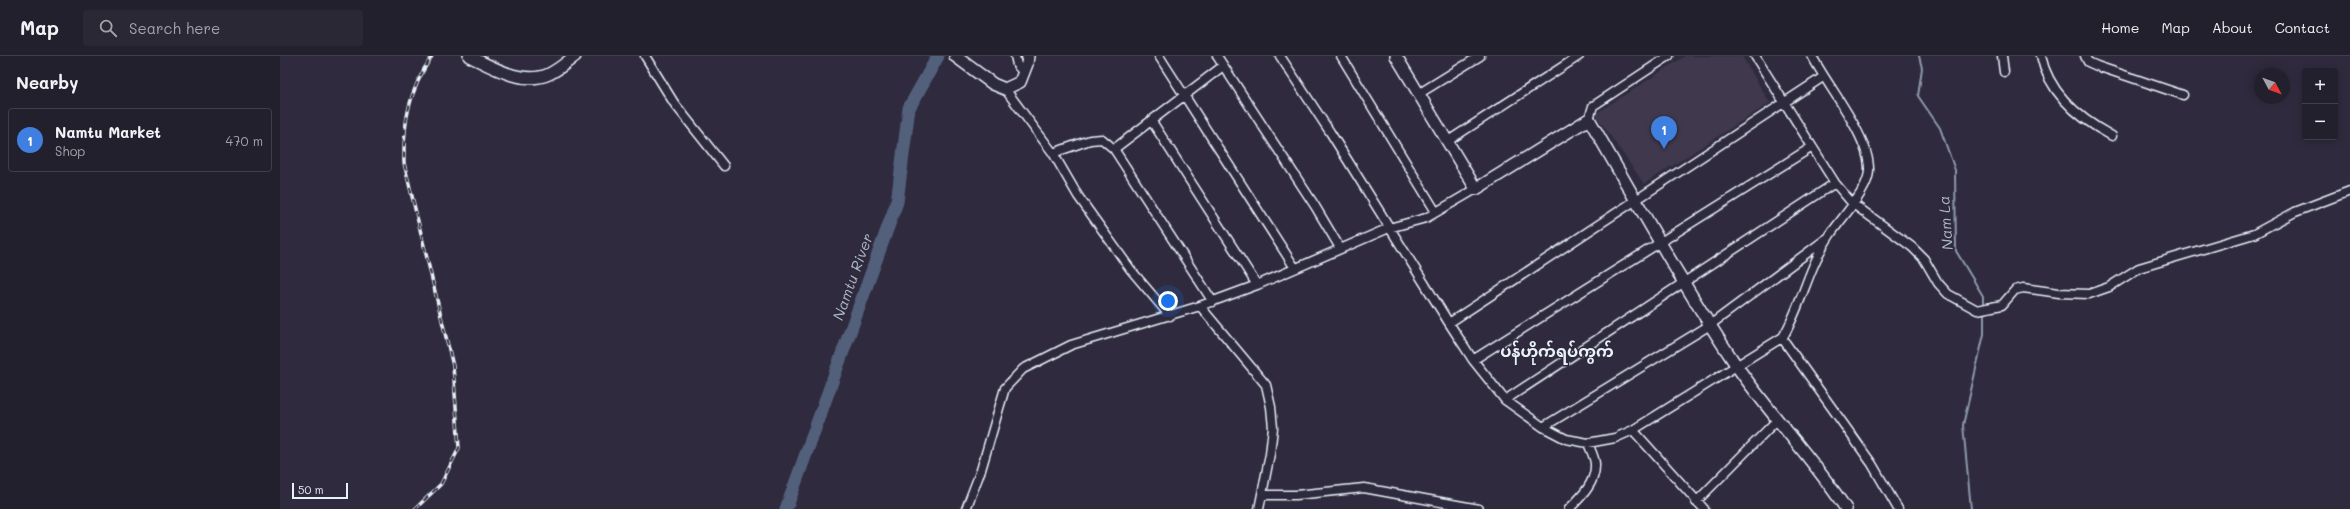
<!DOCTYPE html>
<html lang="en">
<head>
<meta charset="utf-8">
<style>
	:root { --surface:#23202e; --page:#2b2836; --text:#f1f3f6; --muted:#a3a3aa; --line:#403e4a; --accent:#ff9aa2 }
	body { margin:0; font-family:Mali,"Noto Sans Myanmar",sans-serif; background:var(--page); color:var(--text) }
	.controls { position:absolute; right:12px; top:12px; display:grid; overflow:hidden; border-radius:4px; box-shadow:0 2px 10px #0003 }
	.controls button { width:36px; height:36px; display:grid; place-items:center; padding:0; border:0; border-bottom:1px solid var(--line); background:var(--surface); color:var(--text); font:20px sans-serif }
	.compass { position:absolute; left:1974px; top:12px; width:36px; height:36px; border-radius:50%; background:var(--surface); box-shadow:0 2px 10px #0003; rotate:131deg }
	.scale { position:absolute; left:12px; bottom:10px; width:56px; box-sizing:border-box; padding-left:4px; border:2px solid #e8f1f8; border-top:0; font-size:11px; line-height:14px; white-space:nowrap; color:#e8f1f8; -webkit-text-stroke:3px #2f2a3d; paint-order:stroke }
	.you { position:absolute; left:888px; top:245px; width:14px; height:14px; margin:-10px; border:3px solid #fff; border-radius:50%; background:#1a73e8; box-shadow:0 0 0 6px #1a73e833 }
	.badge { display:grid; place-items:center; width:26px; height:26px; border-radius:50%; background:var(--accent); color:#fff; font-size:13px; font-weight:700 }
	.pin { position:absolute; translate:-50% -33px; filter:drop-shadow(0 1px 2px #0008) }
	.pin::after { content:''; position:absolute; top:21px; width:14px; height:12px; background:inherit; clip-path:polygon(0 0,100% 0,50% 100%) }
	.list { margin:0; padding:0; list-style:none }
	h2 { display:flex; justify-content:space-between; align-items:center; height:52px; margin:0; padding:0 16px; font-size:17px }
	h2 small { font-size:13px; font-weight:400; color:var(--muted) }
	.list li { display:grid; grid-template-columns:26px 1fr auto; gap:12px; align-items:center; box-sizing:border-box; height:64px; margin:0 8px 8px; padding:0 8px; border:1px solid var(--line); border-radius:4px }
	.list b { display:block; font-size:15px; white-space:nowrap }
	.list p { margin:0; font-size:13px; white-space:nowrap; color:var(--muted) }
	.list em { font-size:13px; font-style:normal; color:var(--muted) }
	.icon { flex:none; width:22px; height:22px; fill:none; stroke:currentColor; stroke-width:2; stroke-linecap:round; stroke-linejoin:round }
	.map { position:relative; flex:none; width:2070px; height:453px; overflow:hidden }
	header { display:flex; align-items:center; gap:24px; box-sizing:border-box; height:56px; padding:0 20px; background:var(--surface); border-bottom:1px solid var(--line) }
	header strong { font-size:19px }
	nav { display:flex; gap:22px; margin-inline-start:auto; font-size:14px }
	.search { width:280px; height:36px; background:var(--page); display:flex; align-items:center; gap:10px; box-sizing:border-box; padding:0 14px; border-radius:4px; color:var(--muted); font-size:15px }
	main { display:flex }
	aside { flex:1; background:var(--surface) }
	.map>svg:first-child { display:block }
</style>
</head>
<body>
<header>
<strong>Map</strong>
<div class="search"><svg class="icon" aria-label="search" viewBox="0 0 24 24"><circle cx="10" cy="10" r="6"/><path d="M15 15l6 6"/></svg>Search here</div>
<nav><a>Home</a><a>Map</a><a>About</a><a>Contact</a></nav>
</header>
<main>
<aside>
<h2>Nearby<small></small></h2>
<ul class="list">
<li><span class="badge" style="background:#3f7fe0">1</span><div><b>Namtu Market</b><p>Shop</p></div><em>470 m</em></li>
</ul>
</aside>
<div class="map">
<svg width="2070" height="453" viewBox="0 0 2070 453">
	<rect width="100%" height="100%" fill="#2f2a3d"/>
	<filter id="ink" filterUnits="userSpaceOnUse"><feTurbulence type="fractalNoise" baseFrequency=".025" numOctaves="2"/><feDisplacementMap in="SourceGraphic" scale="8" xChannelSelector="R" yChannelSelector="G"/><feConvolveMatrix kernelMatrix="1 2 1 2 8 2 1 2 1" color-interpolation-filters="sRGB"/></filter>
	<g filter="url(#ink)">
		<path fill="#3f384e" d="M1405,0H1462L1490,47L1364,128L1315,58Z"/>
		<g fill="none" stroke-linecap="round" stroke-linejoin="round">
			<path stroke="#8e9aad" stroke-width="2" d="M1639,0L1642,12L1638,40L1660,72L1675,114L1676,195L1703,240V251
				M1691,453L1683,369L1704,278V255"/>
			<path stroke="#52607b" stroke-width="13" d="M506,453L617,146L629,52L658,0"/>
			<g stroke="#e8f1f8" stroke-width="11">
				<path id="street" d="M365,0L394,47L444,110
					M735,0L737,9L744,17
					M879,0L1015,212
					M937,0L1035,150L1060,192
					M1000,0L1050,76L1169,267L1193,304L1225,344L1263,371L1286,383L1308,387L1335,382L1353,374L1503,281C1522,249 1528,211 1550,179C1561,162 1590,133 1589,113C1589,80 1548,31 1532,0
					M1061,0L1156,156
					M1475,0L1555,127L1572,147L1632,191L1644,203L1658,227L1668,238L1697,254L1722,249L1735,234L1743,232L1779,237L1809,238L1829,231L1859,212L1974,178L2015,156L2070,135
					M1722,0L1724,16
					M1761,0C1769,37 1800,63 1832,80
					M1805,0L1808,6L1817,10L1903,39
					M725,33L773,97L798,140L851,214L890,260
					M1140,37L1200,0
					M1309,63L1313,50L1389,0
					M871,64L977,229
					M1168,85L1299,0
					M834,93L943,10
					M773,97L810,84L822,83L834,93L933,246
					M920,250L986,329L991,351L993,372L990,398L979,453
					M1169,267L1543,21
					M1502,282L1592,408L1618,453
					M1193,304L1532,91
					M1225,344L1555,127
					M1263,371L1430,269L1546,183
					M1353,374L1424,453
					M983,439H1016L1084,432L1199,453
					M1416,446L1497,364
					M686,453L701,414L725,332L743,313L791,289L920,250L977,229L1109,172L1146,162L1196,133
					M1289,453C1301,441 1316,427 1315,408C1315,402 1310,393 1308,387"/>
			</g>
			<g stroke="#e8f1f8" stroke-width="14">
				<path id="secondary" d="M189,0C212,11 243,30 269,18C278,14 287,6 295,0
					M675,0L713,28L725,33L740,26L747,8L748,0
					M1116,0L1196,133L1309,63C1357,146 1403,230 1456,309C1490,359 1533,402 1566,453"/>
			</g>
			<use href="#street" stroke="#2f2a3d" stroke-width="8"/>
			<use href="#secondary" stroke="#2f2a3d" stroke-width="11"/>
			<g stroke="#e8f1f8" stroke-width="3.5">
				<path id="rail" d="M135,453L161,428L179,392L173,310L124,107C123,65 129,35 152,0"/>
			</g>
			<use href="#rail" stroke="#2f2a3d" stroke-width="2" stroke-dasharray="6" stroke-linecap="butt"/>
		</g>
	</g>
	<g text-anchor="middle" stroke-width="3" stroke-linejoin="round" paint-order="stroke">
		<g font-size="15" font-style="italic" fill="#acb7c6" stroke="#2f2a3d">
			<text transform="translate(1666 167) rotate(-94)" y="5">Nam La</text>
			<text transform="translate(573 221) rotate(-70)" y="5">Namtu River</text>
		</g>
		<g font-size="16" font-weight="bold" fill="#e8f1f8" stroke="#2f2a3d">
			<text x="1277" y="301">ပန်ဟိုက်ရပ်ကွက်</text>
		</g>
	</g>
</svg>
<div class="controls">
<button>+</button>
<button>−</button>
</div>
<svg class="compass" viewBox="-18 -18 36 36"><path d="M0-13l5 13h-10z" fill="#e53935"/><path d="M0 13l5-13h-10z" fill="#a3a3aa"/></svg>
<div class="scale">50 m</div>
<div class="you"></div>
<div class="pin badge" style="left:1384px;top:93px;background:#3f7fe0">1</div>
</div>
</main>
</body>
</html>
